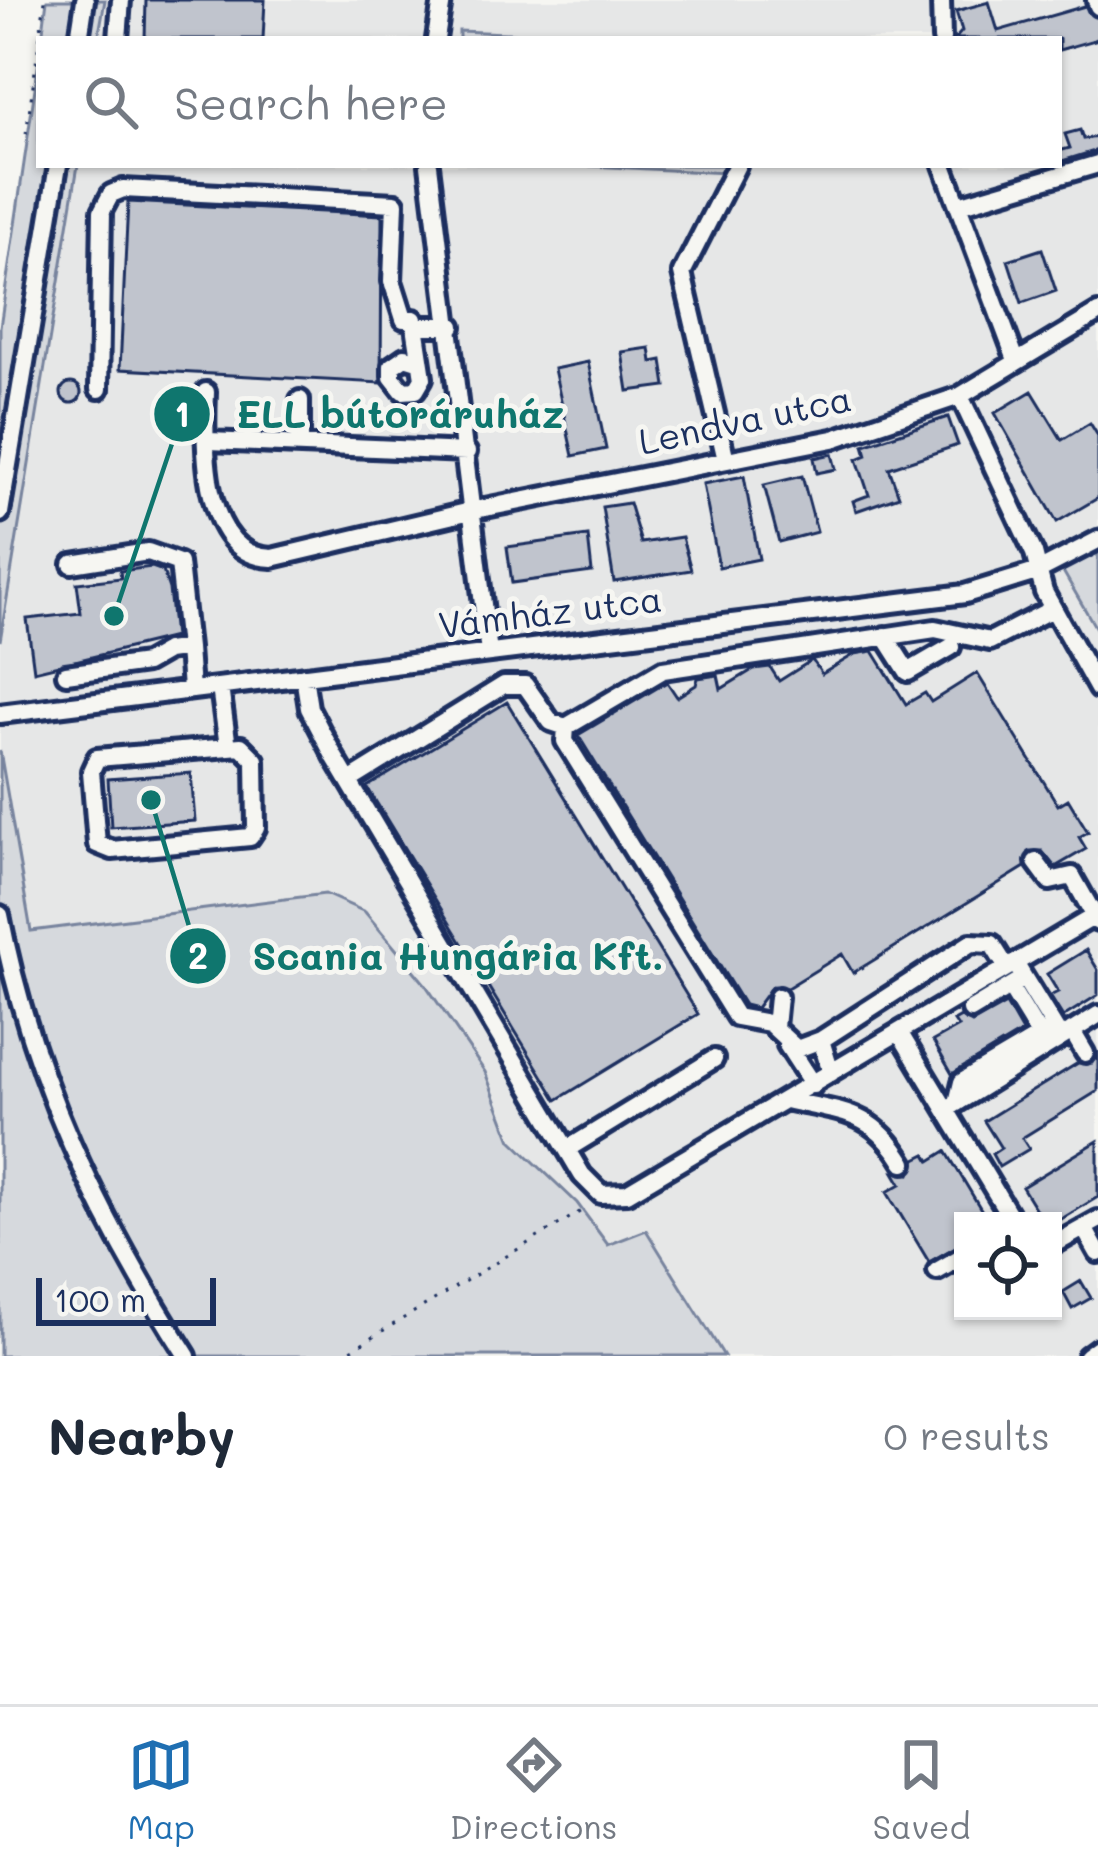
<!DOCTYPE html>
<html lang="en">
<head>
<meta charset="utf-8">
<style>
	:root { --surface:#fff; --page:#f2f2f3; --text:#1f2937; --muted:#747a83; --line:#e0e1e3; --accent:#1f6fb2 }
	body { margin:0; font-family:Mali,sans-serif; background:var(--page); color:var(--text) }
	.controls { position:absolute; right:36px; bottom:36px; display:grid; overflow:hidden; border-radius:0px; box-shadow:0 3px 9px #0004 }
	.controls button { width:108px; height:108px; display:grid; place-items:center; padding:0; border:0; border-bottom:3px solid var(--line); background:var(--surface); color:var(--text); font:60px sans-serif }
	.scale { position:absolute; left:36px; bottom:30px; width:180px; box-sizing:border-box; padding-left:12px; border:6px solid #1b2f5e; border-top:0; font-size:33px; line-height:42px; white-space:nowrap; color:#1b2f5e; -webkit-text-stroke:9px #f6f6f2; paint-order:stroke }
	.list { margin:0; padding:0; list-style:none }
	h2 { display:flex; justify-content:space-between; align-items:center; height:156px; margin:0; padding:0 48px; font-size:51px }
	h2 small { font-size:39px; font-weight:400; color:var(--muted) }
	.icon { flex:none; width:66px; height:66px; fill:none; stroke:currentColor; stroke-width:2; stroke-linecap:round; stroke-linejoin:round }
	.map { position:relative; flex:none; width:1098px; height:1356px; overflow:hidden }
	.search { position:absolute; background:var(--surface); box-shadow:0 3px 9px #0004; left:36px; right:36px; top:36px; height:132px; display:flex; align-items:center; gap:30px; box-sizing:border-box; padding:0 42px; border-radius:0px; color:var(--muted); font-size:45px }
	.sheet { height:348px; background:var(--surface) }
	nav { display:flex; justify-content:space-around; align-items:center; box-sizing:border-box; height:168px; border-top:3px solid var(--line); background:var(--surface); font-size:33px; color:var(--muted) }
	nav a { display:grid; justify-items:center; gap:6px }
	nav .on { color:var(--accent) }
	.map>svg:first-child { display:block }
</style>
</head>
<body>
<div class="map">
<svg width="1098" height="1356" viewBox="0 0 1098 1356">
	<rect width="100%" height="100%" fill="#f6f6f2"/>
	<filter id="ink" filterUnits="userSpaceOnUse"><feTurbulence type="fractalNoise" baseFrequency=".00833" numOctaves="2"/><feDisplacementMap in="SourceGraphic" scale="24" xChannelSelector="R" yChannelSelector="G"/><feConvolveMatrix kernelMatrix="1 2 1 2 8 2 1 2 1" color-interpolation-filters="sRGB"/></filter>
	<g filter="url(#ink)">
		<path fill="#e6e7e7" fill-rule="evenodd" d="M105,0H1098V528L1053,555L1098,632V1356H724L646,1231L608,1245L577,1203L511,1140L485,1072L31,931L0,751V641L78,165H1059V39H98ZM963,1221H1053V1311H963Z"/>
		<path fill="#d6d9dd" stroke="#78849e" stroke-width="3" d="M47,0H105L98,39H42Z
			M459,31L650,39H459Z
			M39,61V165H78L0,641V327Z
			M570,165H730L726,173Z
			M1098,528V632L1053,554Z
			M0,751L31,931L325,894L365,912L425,984L485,1072L511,1140L577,1203L608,1245L646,1230L724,1356H0Z"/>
		<path fill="#c0c4cd" stroke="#1b2f5e" stroke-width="3" d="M146,0H265L263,39H145Z
			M989,2L998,31L1085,6L1098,18V39L1059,50V39H955L962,31L956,11Z
			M1080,130L1083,139L1098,137V150L1059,162V151L1070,148L1065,134Z
			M128,202L382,215L381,383L120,369Z
			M1042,249L1056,291L1022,303L1008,260Z
			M650,348L652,362L662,360L666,386L628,391L622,352Z
			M588,362L606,449L573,456L554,369Z
			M61 393a10 10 0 1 1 20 0a10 10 0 1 1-20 0Z
			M1032,391L1062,440L1090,423L1098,436V498L1057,522L995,413Z
			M948,417L958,445L889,468L899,496L856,511L853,501L869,495L857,459L867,455L864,445Z
			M832,454L836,469L817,473L814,458Z
			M744,476L759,559L719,567L703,484Z
			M802,476L817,532L779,542L764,485Z
			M629,503L641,543L682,537L691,570L614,582L602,507Z
			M588,536L592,572L512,583L507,547Z
			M152,567L163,571L169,589L174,637L34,671L27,619L81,613L77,583L121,578L120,571Z
			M873,651L906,704L925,693L931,702L977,673L1058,805L1068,799L1088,832L1079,837L1086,849L1055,867L1042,851H1029L1025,867L853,973L842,954L787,988L772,986L756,1008L744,1005L578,735L667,682L677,697L696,685L698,678L718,675L721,689L754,669L770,667L779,681L812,660L822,674L855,654Z
			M507,702L698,1014L557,1100L367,787Z
			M191,773L195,821L111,827L108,779Z
			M1086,950L1098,970V995L1063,1017L1050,996L1058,992L1047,974Z
			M1006,1004L1022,1032L952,1074L933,1041L958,1027L954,1021L961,1017L972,1023Z
			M1098,1052V1051V1091L1022,1138L1029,1149L999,1167L992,1154L1001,1148L984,1121L1078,1063H1092Z
			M1098,1141V1197L1058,1221H1043L1022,1187Z
			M946,1151L988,1221H963V1243L929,1262L887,1192L901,1184L894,1172L910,1174L916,1159L926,1154L930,1161Z
			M1081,1281L1091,1298L1072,1309L1063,1292Z"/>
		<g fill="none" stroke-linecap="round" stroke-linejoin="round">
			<g stroke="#1b2f5e" stroke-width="26">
				<path id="minor" d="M941,0L942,39
					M1096,0L1098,6
					M79,39L85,0
					M118,39L121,0
					M436,39L442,0
					M429,165L489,653
					M943,165L1016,360
					M959,205L1098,164
					M416,326H452
					M99,389L102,211L111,194L123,189L395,203L392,281L404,319H414L423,378L416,390L403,391L392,377V366L405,357L418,361
					M206,392C204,440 200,556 272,558L475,510L833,439L960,396L1098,313
					M960,396L1034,553L1044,592L1098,689
					M209,441L467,452
					M300,445V400
					M726,460L682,273L737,165
					M0,513L58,165
					M885,636L908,672L951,647
					M188,648L191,690
					M66,674L146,663L167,651L188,648L179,563L148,552L72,564
					M304,676L309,708L335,758L582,1175L601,1194L627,1193L1098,914
					M220,687L228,747
					M0,714L965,594L1036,572L1098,540
					M566,727L663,670L935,629L990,641L1052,609
					M241,746L255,760L256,828L250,837L112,850L97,844L91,771L97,758Z
					M349,781L504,685H525L551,722L566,727L565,741L736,1017L769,1023L797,1049L821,1040
					M1036,862L1050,881L1072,876L1098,922
					M0,915C31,1078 98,1217 187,1356
					M1015,963L1056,1030
					M1010,987L1040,1036
					M971,1010L1024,978
					M775,1027L778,997
					M1072,1031L1085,1053
					M899,1032L1013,1221
					M787,1045L813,1085
					M831,1073L821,1040L971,943L992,944L1007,968
					M786,1100C842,1113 872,1110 904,1163
					M957,1103L962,1082L1050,1030L1066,1035
					M947,1109L1098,1015
					M569,1148L714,1059
					M1084,1228L1098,1253
					M1053,1245L1098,1220
					M937,1271L963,1256
					M1087,1356L1098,1348"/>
			</g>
			<path stroke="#1b2f5e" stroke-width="3" stroke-dasharray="3 9" stroke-linecap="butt" d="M26,134L45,0
				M341,1356L583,1210"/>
			<use href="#minor" stroke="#f6f6f2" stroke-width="16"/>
		</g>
	</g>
	<g text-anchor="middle" stroke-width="10" stroke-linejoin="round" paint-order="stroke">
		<g font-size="36" fill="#1b2f5e" stroke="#f6f6f2">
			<text transform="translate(745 420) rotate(-12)" y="13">Lendva utca</text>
			<text transform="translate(550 612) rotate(-7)" y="13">Vámház utca</text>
		</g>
	</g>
	<path fill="none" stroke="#0f766e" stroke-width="4.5" d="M114 616L182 414M151 800L198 956"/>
	<g fill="#0f766e" stroke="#f6f6f2" stroke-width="4.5">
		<circle cx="114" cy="616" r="12"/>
		<circle cx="151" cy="800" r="12"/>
		<circle cx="182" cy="414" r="30"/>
		<circle cx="198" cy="956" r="30"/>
	</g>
	<g font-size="36" text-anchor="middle" font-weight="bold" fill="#fff">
		<text x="182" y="427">1</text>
		<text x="198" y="969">2</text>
	</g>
	<g font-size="39" text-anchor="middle" font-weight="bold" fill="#0f766e" stroke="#f6f6f2" stroke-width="10" stroke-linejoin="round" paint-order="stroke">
		<text x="400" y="428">ELL bútoráruház</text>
		<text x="458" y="970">Scania Hungária Kft.</text>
	</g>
</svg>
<div class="controls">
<button><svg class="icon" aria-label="locate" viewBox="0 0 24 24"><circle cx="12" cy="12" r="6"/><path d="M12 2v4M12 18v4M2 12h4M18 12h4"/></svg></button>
</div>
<div class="scale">100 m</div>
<div class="search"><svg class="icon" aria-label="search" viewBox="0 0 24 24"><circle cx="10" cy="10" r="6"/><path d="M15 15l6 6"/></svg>Search here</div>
</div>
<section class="sheet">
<h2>Nearby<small>0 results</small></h2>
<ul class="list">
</ul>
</section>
<nav>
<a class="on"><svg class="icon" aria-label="map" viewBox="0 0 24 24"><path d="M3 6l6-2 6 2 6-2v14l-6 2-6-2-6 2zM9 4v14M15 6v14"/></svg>Map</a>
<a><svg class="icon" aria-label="directions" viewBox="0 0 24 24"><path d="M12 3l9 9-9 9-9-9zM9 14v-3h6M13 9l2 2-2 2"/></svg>Directions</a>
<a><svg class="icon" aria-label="saved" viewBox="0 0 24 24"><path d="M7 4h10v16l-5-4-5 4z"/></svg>Saved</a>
</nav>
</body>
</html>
